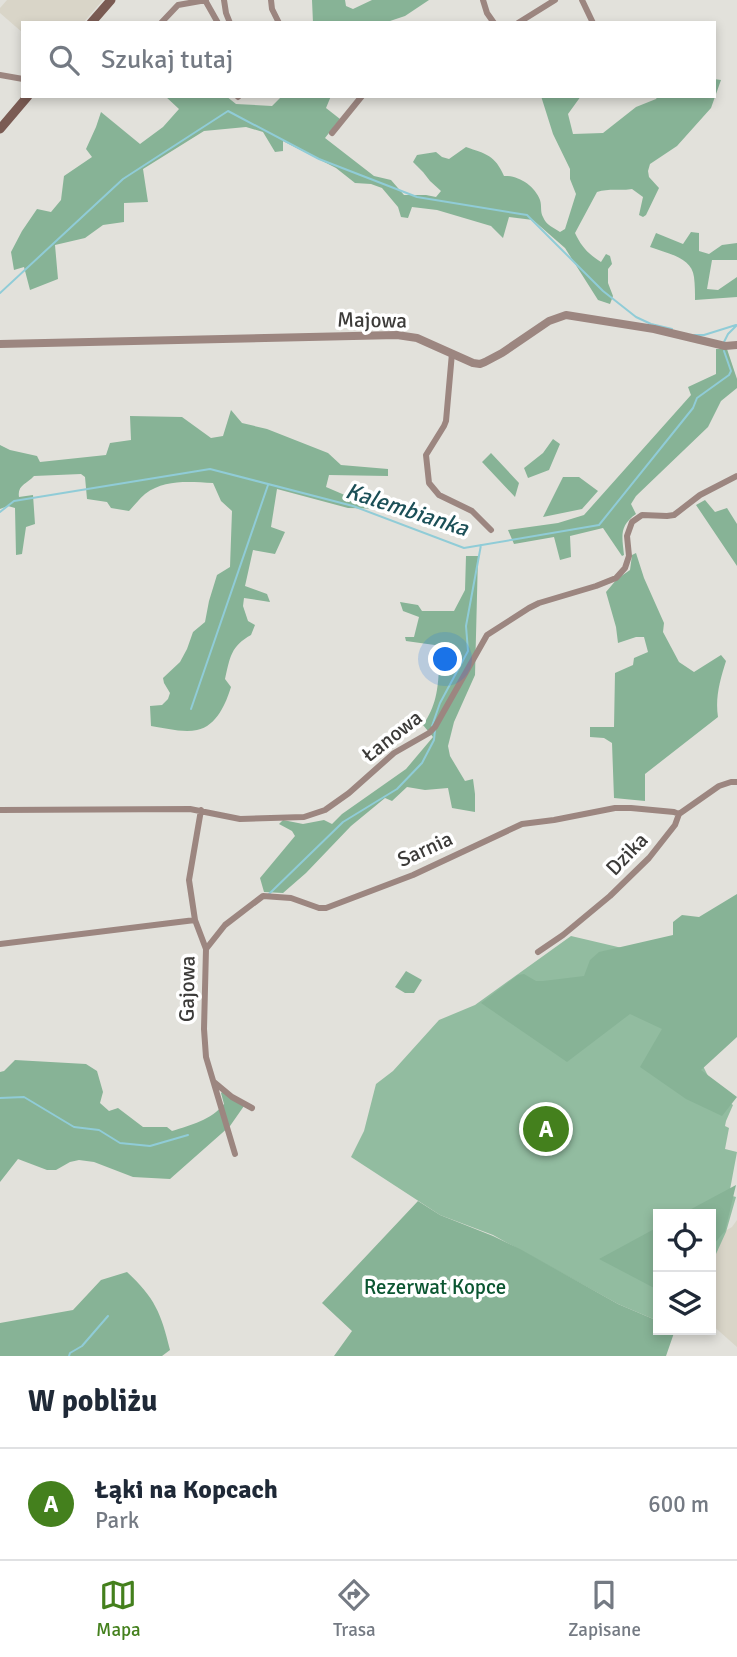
<!DOCTYPE html>
<html lang="pl">
<head>
<meta charset="utf-8">
<style>
	:root { --surface:#fff; --page:#f6f6f7; --text:#1f2937; --muted:#747a83; --line:#e0e1e3; --accent:#44801d }
	body { margin:0; font-family:Signika,sans-serif; background:var(--page); color:var(--text) }
	.controls { position:absolute; right:21px; bottom:21px; display:grid; overflow:hidden; border-radius:0px; box-shadow:0 4px 10px #0003 }
	.controls button { width:63px; height:63px; display:grid; place-items:center; padding:0; border:0; border-bottom:2px solid var(--line); background:var(--surface); color:var(--text); font:35px sans-serif }
	.you { position:absolute; left:446px; top:660px; width:24px; height:24px; margin:-18px; border:5px solid #fff; border-radius:50%; background:#1a73e8; box-shadow:0 0 0 10px #1a73e833 }
	.badge { display:grid; place-items:center; width:46px; height:46px; border-radius:50%; background:var(--accent); color:#fff; font-size:23px; font-weight:700 }
	.pin { position:absolute; translate:-50% -50%; border:4px solid #fff; box-shadow:0 2px 7px #0006 }
	.list { margin:0; padding:0; list-style:none }
	h2 { display:flex; justify-content:space-between; align-items:center; height:91px; margin:0; padding:0 28px; font-size:30px }
	h2 small { font-size:23px; font-weight:400; color:var(--muted) }
	.list li { display:grid; grid-template-columns:46px 1fr auto; gap:21px; align-items:center; box-sizing:border-box; height:112px; padding:0 28px; border-top:2px solid var(--line) }
	.list b { display:block; font-size:26px; white-space:nowrap }
	.list p { margin:0; font-size:23px; white-space:nowrap; color:var(--muted) }
	.list em { font-size:23px; font-style:normal; color:var(--muted) }
	.icon { flex:none; width:38px; height:38px; fill:none; stroke:currentColor; stroke-width:2; stroke-linecap:round; stroke-linejoin:round }
	.map { position:relative; flex:none; width:737px; height:1356px; overflow:hidden }
	.search { position:absolute; background:var(--surface); box-shadow:0 4px 10px #0003; left:21px; right:21px; top:21px; height:77px; display:flex; align-items:center; gap:18px; box-sizing:border-box; padding:0 24px; border-radius:0px; color:var(--muted); font-size:26px }
	.sheet { height:203px; background:var(--surface) }
	nav { display:flex; justify-content:space-around; align-items:center; box-sizing:border-box; height:98px; border-top:2px solid var(--line); background:var(--surface); font-size:19px; color:var(--muted) }
	nav a { display:grid; justify-items:center; gap:4px }
	nav .on { color:var(--accent) }
	.map>svg:first-child { display:block }
</style>
</head>
<body>
<div class="map">
<svg width="737" height="1356" viewBox="0 0 737 1356">
	<rect width="100%" height="100%" fill="#e2e1db"/>
	<path fill="#d9d5c8" d="M7,0H103L83,23H23V33L0,13V8Z
		M737,1220V1347L711,1324V1260L725,1231L732,1227Z"/>
	<path fill="#92bca0" d="M571,936L635,951L703,1066L717,1094L733,1105L726,1121L725,1126L729,1128L725,1149L737,1152L729,1195L736,1197L726,1232L711,1265V1214H658V1321L618,1304L493,1235L440,1215L351,1157L364,1131L376,1084L393,1071L439,1020L475,1005Z"/>
	<path fill="#87b396" d="M312,0H345L346,6L353,9L372,0H429L405,16L384,23H313Z
		M714,79L721,80L711,108L677,146L650,164L648,171L649,177L659,188L646,215L643,217L639,215L643,197L632,189C620,191 609,188 597,192L575,233C581,246 588,254 601,262L606,254L610,256L612,264L608,269V283L613,296L610,304L598,300L565,248L533,220L509,217L503,238L491,226L437,210L412,207L408,218L401,217L398,207L382,188L371,184L355,183L336,168L283,141V151L275,152L263,132L246,127L204,131L143,169L148,202L124,203V222L103,225L85,238L55,245L58,279L30,290L24,267L14,270L11,252L22,231L37,209L51,212L61,200L64,176L92,157L86,149L96,127L101,112L140,144L163,127L179,109L165,96H226L236,104L272,106L282,96H331L326,108L340,119L325,138L374,176L391,180L404,195H426L436,197L441,191L430,181L423,172L413,162L417,155L436,152L442,157L449,159L466,147C486,154 495,155 504,176C518,175 535,186 540,200C542,206 540,212 543,217C546,225 554,228 560,232L565,229L576,194L570,179V169L553,134L541,96H581L568,114L573,134L603,133L636,107L656,99L658,96H714Z
		M691,232L699,233V251L709,254L722,245L737,243V260H712L707,289L718,290L737,277V297L695,300C695,293 695,285 694,277C692,257 666,253 650,247L656,233L683,244Z
		M716,349H727L737,379V388L721,401L708,427L636,496L631,504L636,514C619,526 622,536 624,555L622,556L603,528L570,536L571,557L560,560L554,537L514,544L508,530L558,523L584,515L691,395L688,387L716,374Z
		M231,410L242,423L267,429L328,453L341,465L388,469V476L329,475L326,487L347,496L391,499L415,511V515L392,509L348,508L277,489L271,527L285,532L275,554L253,550L245,586L267,594L270,602L244,598L243,606L248,621L255,625L251,635C231,646 230,657 225,679L231,687C226,703 217,726 197,730C183,733 165,728 151,726L150,706L162,705L168,699L170,693L164,683L163,678L180,662L187,649L193,632L205,622L209,601L217,575L230,567L232,511L221,501L213,483C189,482 165,479 145,494C139,499 134,506 129,511L111,508L107,502L87,499L85,477L81,474L34,476C27,484 17,485 19,497L33,495L35,524L26,527L22,554L16,555L15,508L8,506L0,509V445L10,450L37,456L40,462L106,455L110,443L131,440L130,416L182,417L211,438L223,436Z
		M553,439L560,444L549,470L528,478L524,468L543,453Z
		M491,453L519,483L515,497L482,462Z
		M563,477H579L598,491L582,509L543,517Z
		M705,500L715,512L727,508L737,524V566L696,505Z
		M636,553L644,578L664,623L663,632L679,662L694,672L721,655L726,661C720,680 715,698 718,717L645,774V801L614,798L612,743L604,738L590,737V727H614L615,673L633,665L634,658L648,652L644,637H636L618,643L616,627L606,592L617,579L630,570L632,555Z
		M466,556H478L475,675L454,722L448,746L450,756L465,781L473,779L475,794V812L452,808L448,788L425,790L407,787L392,801L385,798L351,826L306,873L283,893L264,892L260,878L295,836L292,831L279,824L283,820L303,824L324,820L332,824L342,814L406,769L433,737L423,725C436,706 438,690 439,667L450,665L449,647L406,641L405,637H414L419,617L403,611L400,602L418,605L422,611H454L465,590Z
		M737,894V1037L701,1070L737,1097L722,1116L686,1099L640,1067L662,1029L630,1014L567,1062L481,1003L518,975L524,974L536,981H543L584,976L590,960L599,952L673,935V922L682,915L699,917Z
		M406,971L422,980L414,993H405L395,987Z
		M15,1060L86,1064L97,1071L103,1092L100,1103L109,1111L118,1108L143,1127H167L172,1131C191,1125 211,1120 224,1104L221,1093L223,1091L244,1106L230,1126L170,1179L133,1177L94,1162L79,1160L70,1162L56,1170H47L18,1159L0,1182V1072L4,1071Z
		M736,1185L725,1231L713,1245L711,1250V1214H682Z
		M418,1201L440,1215L493,1236L520,1249L618,1304L658,1321V1330H675L666,1356H334L352,1331L322,1303Z
		M658,1227V1290L599,1259Z
		M127,1272C155,1298 161,1313 170,1350L162,1356H0V1323L73,1310L101,1280Z"/>
	<g fill="none" stroke-linecap="round" stroke-linejoin="round">
		<path stroke="#90ccd7" stroke-width="2" d="M0,293L123,179L228,111L319,159L417,197L527,215L603,291L636,317L651,324L672,329
			M694,335H704L736,325
			M724,342L728,334L737,325
			M0,512L14,501L210,469L353,506L464,548L599,525L693,408L697,398L729,375L731,371L724,351
			M191,709L268,485
			M432,726L440,703L468,651L466,626L481,545
			M269,894L343,822L397,789L422,763L434,740L435,730
			M0,1098L24,1097L74,1127L99,1130L120,1143L150,1146L188,1135
			M69,1356L70,1353L82,1346L108,1316"/>
		<path stroke="#9c8680" stroke-width="6" d="M205,0L218,23
			M224,0L226,13L230,23
			M271,0L272,9L279,23
			M483,0L487,13L494,23
			M582,0L593,23
			M161,23L178,5L206,0
			M518,23L555,0
			M0,75L23,79
			M238,97L239,96
			M332,133L362,96
			M452,353L446,421L444,426L426,455L429,483L439,495L472,511L491,530
			M0,810L190,809L240,819L304,817L325,810L349,793L394,753L429,733L435,727L487,635L529,608L539,603L596,586L616,578L625,568L629,556L627,536L632,522L642,515L667,516L674,515L700,495L737,476
			M201,810L189,880L195,920L206,949L204,1029L206,1057L235,1154
			M0,944L195,920
			M206,949L225,925L263,896L291,898L319,908H326L413,875L522,824L554,820L615,808H631L674,812L679,814
			M538,952L563,935L610,896L649,858L675,825L679,814L719,786L731,782H737
			M214,1082L232,1097L252,1108"/>
		<path stroke="#9c8680" stroke-width="8" d="M0,344L397,335L417,338L473,363L480,364L485,362L502,353L549,321L566,315L654,329L725,346L737,345"/>
		<path stroke="#7a5b53" stroke-width="9" d="M91,23L111,0
			M0,129L28,96"/>
	</g>
	<g text-anchor="middle" stroke-width="7" stroke-linejoin="round" paint-order="stroke">
		<g font-size="21" fill="#3c3b39" stroke="#fff">
			<text transform="translate(372 320) rotate(1)" y="7">Majowa</text>
			<text transform="translate(392 736) rotate(-38)" y="7">Łanowa</text>
			<text transform="translate(425 849) rotate(-24)" y="7">Sarnia</text>
			<text transform="translate(627 854) rotate(-46)" y="7">Dzika</text>
			<text transform="translate(187 989) rotate(-89)" y="7">Gajowa</text>
		</g>
		<g font-size="21" fill="#0b5631" stroke="#fff">
			<text x="435" y="1294">Rezerwat Kopce</text>
		</g>
		<g font-size="23" font-style="italic" fill="#1b4f57" stroke="#fff">
			<text transform="translate(407 509) rotate(18)" y="8">Kalembianka</text>
		</g>
	</g>
</svg>
<div class="controls">
<button><svg class="icon" aria-label="locate" viewBox="0 0 24 24"><circle cx="12" cy="12" r="6"/><path d="M12 2v4M12 18v4M2 12h4M18 12h4"/></svg></button>
<button><svg class="icon" aria-label="layers" viewBox="0 0 24 24"><path d="M12 4l9 5-9 5-9-5zM3 14l9 5 9-5"/></svg></button>
</div>
<div class="you"></div>
<div class="pin badge" style="left:546px;top:1129px">A</div>
<div class="search"><svg class="icon" aria-label="search" viewBox="0 0 24 24"><circle cx="10" cy="10" r="6"/><path d="M15 15l6 6"/></svg>Szukaj tutaj</div>
</div>
<section class="sheet">
<h2>W pobliżu<small></small></h2>
<ul class="list">
<li><span class="badge">A</span><div><b>Łąki na Kopcach</b><p>Park</p></div><em>600 m</em></li>
</ul>
</section>
<nav>
<a class="on"><svg class="icon" aria-label="map" viewBox="0 0 24 24"><path d="M3 6l6-2 6 2 6-2v14l-6 2-6-2-6 2zM9 4v14M15 6v14"/></svg>Mapa</a>
<a><svg class="icon" aria-label="directions" viewBox="0 0 24 24"><path d="M12 3l9 9-9 9-9-9zM9 14v-3h6M13 9l2 2-2 2"/></svg>Trasa</a>
<a><svg class="icon" aria-label="saved" viewBox="0 0 24 24"><path d="M7 4h10v16l-5-4-5 4z"/></svg>Zapisane</a>
</nav>
</body>
</html>
